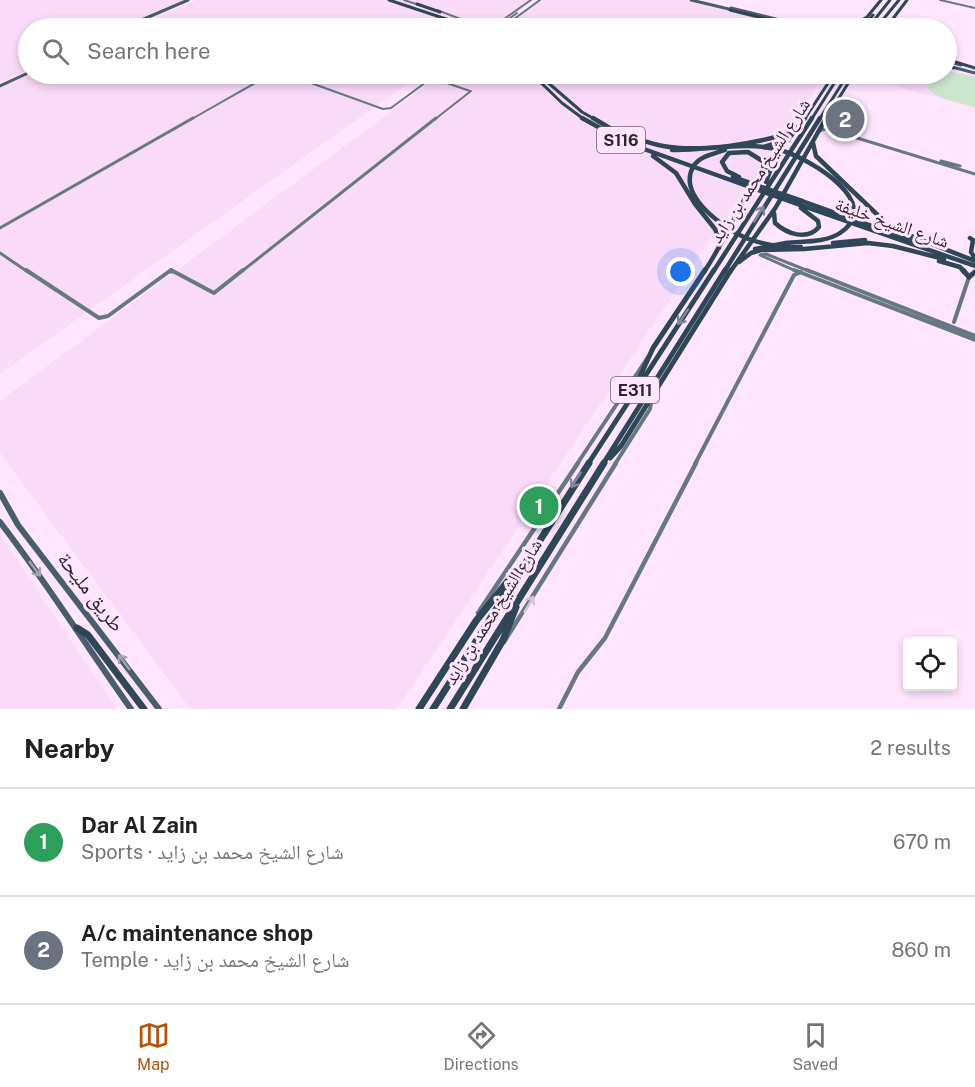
<!DOCTYPE html>
<html lang="en">
<head>
<meta charset="utf-8">
<style>
	:root { --surface:#fff; --page:#f2f2f2; --text:#202124; --muted:#757577; --line:#e0e0e0; --accent:#b45309 }
	body { margin:0; font-family:"Public Sans","Noto Naskh Arabic",sans-serif; background:var(--page); color:var(--text) }
	.controls { position:absolute; right:18px; bottom:18px; display:grid; overflow:hidden; border-radius:6px; box-shadow:0 3px 9px #0003 }
	.controls button { width:54px; height:54px; display:grid; place-items:center; padding:0; border:0; border-bottom:2px solid var(--line); background:var(--surface); color:var(--text); font:30px sans-serif }
	.you { position:absolute; left:681px; top:272px; width:21px; height:21px; margin:-15px; border:4px solid #fff; border-radius:50%; background:#1a73e8; box-shadow:0 0 0 9px #1a73e833 }
	.badge { display:grid; place-items:center; width:39px; height:39px; border-radius:50%; background:var(--accent); color:#fff; font-size:20px; font-weight:700 }
	.pin { position:absolute; translate:-50% -50%; border:3px solid #fff; box-shadow:0 2px 6px #0006 }
	.list { margin:0; padding:0; list-style:none }
	h2 { display:flex; justify-content:space-between; align-items:center; height:78px; margin:0; padding:0 24px; font-size:26px }
	h2 small { font-size:20px; font-weight:400; color:var(--muted) }
	.list li { display:grid; grid-template-columns:39px 1fr auto; gap:18px; align-items:center; box-sizing:border-box; height:108px; padding:0 24px; border-top:2px solid var(--line) }
	.list b { display:block; font-size:22px; white-space:nowrap }
	.list p { margin:0; font-size:20px; white-space:nowrap; color:var(--muted) }
	.list em { font-size:20px; font-style:normal; color:var(--muted) }
	.icon { flex:none; width:33px; height:33px; fill:none; stroke:currentColor; stroke-width:2; stroke-linecap:round; stroke-linejoin:round }
	.map { position:relative; flex:none; width:975px; height:709px; overflow:hidden }
	.search { position:absolute; background:var(--surface); box-shadow:0 3px 9px #0003; left:18px; right:18px; top:18px; height:66px; display:flex; align-items:center; gap:15px; box-sizing:border-box; padding:0 21px; border-radius:33px; color:var(--muted); font-size:22px }
	.sheet { height:294px; background:var(--surface) }
	nav { display:flex; justify-content:space-around; align-items:center; box-sizing:border-box; height:84px; border-top:2px solid var(--line); background:var(--surface); font-size:16px; color:var(--muted) }
	nav a { display:grid; justify-items:center; gap:3px }
	nav .on { color:var(--accent) }
	.map>svg:first-child { display:block }
</style>
</head>
<body>
<div class="map">
<svg width="975" height="709" viewBox="0 0 975 709">
	<rect width="100%" height="100%" fill="#ffe5fd"/>
	<path fill="#fadaf9" d="M0,0H185L121,28H28V70L0,82Z
		M196,0H531L488,28H132Z
		M542,0H684L798,28H503Z
		M947,69L975,76V108L863,77L865,74H946Z
		M31,74H421L0,374V87Z
		M442,74H823L799,118L709,241L397,709H190L0,453V401Z
		M0,535L117,709H0Z"/>
	<path fill="#cce6cd" d="M947,71L975,77V107C960,102 935,100 927,87L933,74H946Z"/>
	<g fill="none" stroke-linecap="round" stroke-linejoin="round">
		<path stroke="#677885" stroke-width="2" d="M404,0L419,5
			M940,0L975,8
			M437,10L484,28
			M459,24L468,28
			M480,25L497,24L531,0
			M496,28L517,13
			M502,28L540,0
			M286,74L383,109L391,108L437,74
			M441,74L438,76L441,81L470,91
			M528,74L538,80
			M190,120L271,74
			M434,120L471,91"/>
		<path stroke="#677885" stroke-width="3" d="M826,119L827,124L836,129
			M818,132L824,129L831,130L975,174
			M941,161L960,166
			M0,228L193,118
			M0,253L28,272
			M169,272H174
			M241,272L436,118
			M798,272L760,255L766,254L811,272"/>
		<path stroke="#677885" stroke-width="4" d="M26,270L99,318L108,316L171,270
			M171,270L214,293L243,270
			M794,270L975,340
			M807,270L975,336
			M954,322L969,277
			M577,464L648,357
			M615,464L650,409L652,398
			M695,464L794,275L801,272"/>
		<path stroke="#677885" stroke-width="4.5" d="M478,613L578,463
			M504,642L616,463
			M559,709L578,672L605,638L696,463"/>
		<path stroke="#485d6d" stroke-width="3" d="M691,0L733,10
			M731,8L812,28
			M123,28L188,0
			M946,61L961,65
			M952,67L975,73
			M0,86L28,73"/>
		<path stroke="#485d6d" stroke-width="6" d="M0,493L18,525L159,709
			M0,522C47,583 87,647 131,709"/>
		<path stroke="#2e4658" stroke-width="3" d="M389,0L473,28
			M417,4L440,12
			M730,10L803,28
			M808,27L814,28
			M848,28L867,17L881,0
			M862,28L873,15
			M868,28L890,0
			M876,28L899,0
			M886,28L907,0
			M946,59L975,68
			M946,66L954,68
			M532,74L562,103L585,120
			M538,74L582,112L596,120
			M804,120L834,74
			M811,120L840,74
			M819,120L848,74
			M825,120L854,74"/>
		<path stroke="#2e4658" stroke-width="4.5" d="M582,118L627,143L725,178
			M593,118L628,139
			M631,137C641,140 652,144 663,146C702,153 760,143 797,131
			M813,143L816,156L886,223L909,235L975,261
			M764,147L789,139
			M653,156L676,173L695,204L715,229L719,238V248
			M764,170L805,118
			M766,182L773,163
			M802,201L920,243
			M800,205L975,266
			M774,213L775,223C787,234 807,241 819,227L818,221L801,208
			M970,238L973,240L971,252L975,258
			M833,243L865,240
			M755,249L786,243
			M939,261L960,267L964,272
			M739,262L751,253L761,250L804,249L868,243L893,246L944,259
			M704,272C720,248 731,224 744,200C750,187 764,176 764,162L748,152L729,153L722,162L727,171L739,177
			M713,272L812,118
			M724,272L820,118
			M730,272L776,207L826,118"/>
		<path stroke="#2e4658" stroke-width="5" d="M963,270L969,277L975,272
			M636,385L653,348L705,270
			M610,458L621,446L731,270
			M588,464L714,270
			M603,464L725,270"/>
		<path stroke="#2e4658" stroke-width="7" d="M77,628L88,635L144,709
			M419,709L476,621L515,572
			M433,709L589,463
			M450,709L604,463
			M463,709L503,640L516,607"/>
		<path stroke="#2e4658" stroke-width="4.5" d="M672,150C708,151 747,140 783,151C810,159 885,203 840,233C825,243 803,241 786,243
			M725,150C714,154 699,156 693,167C677,196 725,229 746,238C764,245 782,248 801,247
			M733,177L802,201
			M725,178L800,205"/>
	</g>
	<defs><path id="oneway-shaft" d="M-6 0H5M1.5-3L5.5 0L1.5 3" fill="none" stroke-width="1.6" stroke-linecap="round" stroke-linejoin="round" transform="scale(1.5)"/></defs>
	<g stroke="#82869a">
		<use href="#oneway-shaft" transform="translate(759 214) rotate(-58)"/>
		<use href="#oneway-shaft" transform="translate(683 317) rotate(124)"/>
		<use href="#oneway-shaft" transform="translate(576 480) rotate(123)"/>
	</g>
	<g stroke="#a4a1b5">
		<use href="#oneway-shaft" transform="translate(35 569) rotate(53)"/>
		<use href="#oneway-shaft" transform="translate(124 662) rotate(-127)"/>
	</g>
	<use stroke="#d1c4d9" href="#oneway-shaft" transform="translate(529 604) rotate(-60)"/>
	<g text-anchor="middle" stroke-width="6" stroke-linejoin="round" paint-order="stroke">
		<g fill="#ffe5fd" stroke="#6d5f6c" stroke-width="1.5">
			<rect x="597" y="127" width="48" height="26" rx="4.5"/>
			<rect x="611" y="377" width="48" height="26" rx="4.5"/>
		</g>
		<g font-size="16" font-weight="bold" fill="#2e252e">
			<text x="621" y="146">S116</text>
			<text x="635" y="396">E311</text>
		</g>
		<g font-size="18" fill="#2e252e" stroke="#ffe5fd">
			<text transform="translate(760 171) rotate(-57)" y="6">شارع الشيخ محمد بن زايد</text>
			<text transform="translate(892 223) rotate(19)" y="6">شارع الشيخ خليفة</text>
			<text transform="translate(493 612) rotate(-58)" y="6">شارع الشيخ محمد بن زايد</text>
		</g>
		<g font-size="21" fill="#2e252e" stroke="#ffe5fd">
			<text transform="translate(91 592) rotate(52)" y="7">طريق مليحة</text>
		</g>
	</g>
</svg>
<div class="controls">
<button><svg class="icon" aria-label="locate" viewBox="0 0 24 24"><circle cx="12" cy="12" r="6"/><path d="M12 2v4M12 18v4M2 12h4M18 12h4"/></svg></button>
</div>
<div class="you"></div>
<div class="pin badge" style="left:539px;top:506px;background:#2e9e5b">1</div>
<div class="pin badge" style="left:845px;top:119px;background:#6b7280">2</div>
<div class="search"><svg class="icon" aria-label="search" viewBox="0 0 24 24"><circle cx="10" cy="10" r="6"/><path d="M15 15l6 6"/></svg>Search here</div>
</div>
<section class="sheet">
<h2>Nearby<small>2 results</small></h2>
<ul class="list">
<li><span class="badge" style="background:#2e9e5b">1</span><div><b>Dar Al Zain</b><p>Sports · شارع الشيخ محمد بن زايد</p></div><em>670 m</em></li>
<li><span class="badge" style="background:#6b7280">2</span><div><b>A/c maintenance shop</b><p>Temple · شارع الشيخ محمد بن زايد</p></div><em>860 m</em></li>
</ul>
</section>
<nav>
<a class="on"><svg class="icon" aria-label="map" viewBox="0 0 24 24"><path d="M3 6l6-2 6 2 6-2v14l-6 2-6-2-6 2zM9 4v14M15 6v14"/></svg>Map</a>
<a><svg class="icon" aria-label="directions" viewBox="0 0 24 24"><path d="M12 3l9 9-9 9-9-9zM9 14v-3h6M13 9l2 2-2 2"/></svg>Directions</a>
<a><svg class="icon" aria-label="saved" viewBox="0 0 24 24"><path d="M7 4h10v16l-5-4-5 4z"/></svg>Saved</a>
</nav>
</body>
</html>
